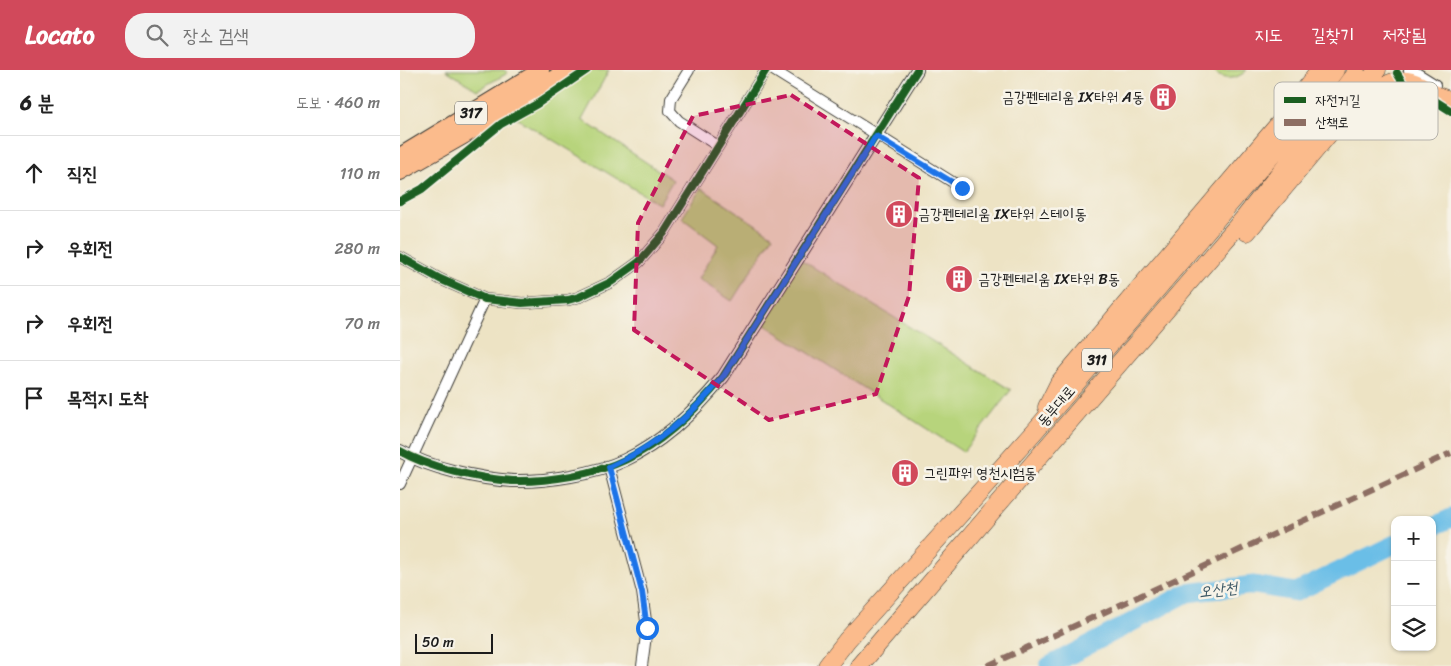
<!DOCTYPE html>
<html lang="ko">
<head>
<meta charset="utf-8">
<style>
	:root { --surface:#fff; --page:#f2f2f2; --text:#222; --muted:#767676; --line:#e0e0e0; --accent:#d1495b }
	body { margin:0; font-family:Sriracha,"Poor Story",sans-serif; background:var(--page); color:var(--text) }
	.controls { position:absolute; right:15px; bottom:15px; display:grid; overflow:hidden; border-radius:10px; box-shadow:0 1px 4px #0004 }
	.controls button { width:45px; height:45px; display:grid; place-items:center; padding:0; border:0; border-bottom:1px solid var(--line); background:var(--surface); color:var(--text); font:25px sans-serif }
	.scale { position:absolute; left:15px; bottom:12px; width:78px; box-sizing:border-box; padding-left:5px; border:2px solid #1c1c1c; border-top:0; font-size:14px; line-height:18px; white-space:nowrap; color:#1c1c1c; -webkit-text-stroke:4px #f7f3e8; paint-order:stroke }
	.stop { position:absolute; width:15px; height:15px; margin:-11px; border:4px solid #1a73e8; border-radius:50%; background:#fff }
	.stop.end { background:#1a73e8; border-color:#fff; box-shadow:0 1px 5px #0008 }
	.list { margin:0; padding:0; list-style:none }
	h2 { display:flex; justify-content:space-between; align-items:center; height:65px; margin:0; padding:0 20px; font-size:21px }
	h2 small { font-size:16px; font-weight:400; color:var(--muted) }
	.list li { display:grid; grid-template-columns:32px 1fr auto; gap:15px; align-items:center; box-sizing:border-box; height:75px; padding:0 20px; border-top:1px solid var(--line) }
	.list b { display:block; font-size:19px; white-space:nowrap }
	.list em { font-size:16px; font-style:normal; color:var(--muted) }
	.icon { flex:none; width:28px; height:28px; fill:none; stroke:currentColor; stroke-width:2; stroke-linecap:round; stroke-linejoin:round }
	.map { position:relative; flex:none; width:1051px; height:596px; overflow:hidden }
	header { display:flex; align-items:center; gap:30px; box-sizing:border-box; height:70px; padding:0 25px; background:var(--accent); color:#fff }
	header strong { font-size:24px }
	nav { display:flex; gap:28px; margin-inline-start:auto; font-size:18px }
	.search { width:350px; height:45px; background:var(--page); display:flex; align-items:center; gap:12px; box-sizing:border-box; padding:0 18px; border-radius:20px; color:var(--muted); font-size:19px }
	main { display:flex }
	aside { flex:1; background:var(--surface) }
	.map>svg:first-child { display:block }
</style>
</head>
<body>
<header>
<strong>Locato</strong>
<div class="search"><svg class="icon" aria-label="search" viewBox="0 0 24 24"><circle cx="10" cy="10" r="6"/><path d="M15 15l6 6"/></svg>장소 검색</div>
<nav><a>지도</a><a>길찾기</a><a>저장됨</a></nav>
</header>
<main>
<aside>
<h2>6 분<small>도보 · 460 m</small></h2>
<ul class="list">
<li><svg class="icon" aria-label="ahead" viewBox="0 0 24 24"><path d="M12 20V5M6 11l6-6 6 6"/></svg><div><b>직진</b></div><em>110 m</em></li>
<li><svg class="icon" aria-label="right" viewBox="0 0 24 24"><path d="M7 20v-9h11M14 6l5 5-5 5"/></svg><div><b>우회전</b></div><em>280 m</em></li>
<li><svg class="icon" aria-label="right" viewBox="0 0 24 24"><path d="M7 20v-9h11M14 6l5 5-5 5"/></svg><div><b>우회전</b></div><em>70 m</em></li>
<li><svg class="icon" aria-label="arrive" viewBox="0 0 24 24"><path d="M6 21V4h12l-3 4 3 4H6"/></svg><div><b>목적지 도착</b></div></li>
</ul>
</aside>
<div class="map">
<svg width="1051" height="596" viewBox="0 0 1051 596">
	<rect width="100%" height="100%" fill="#f7f3e8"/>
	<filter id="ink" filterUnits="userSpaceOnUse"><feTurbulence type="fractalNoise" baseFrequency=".02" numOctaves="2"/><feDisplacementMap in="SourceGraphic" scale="10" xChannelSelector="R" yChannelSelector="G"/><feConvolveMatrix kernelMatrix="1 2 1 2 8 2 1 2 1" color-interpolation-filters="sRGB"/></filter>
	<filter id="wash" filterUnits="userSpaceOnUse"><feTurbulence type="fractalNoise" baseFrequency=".0096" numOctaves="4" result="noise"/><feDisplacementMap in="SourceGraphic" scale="20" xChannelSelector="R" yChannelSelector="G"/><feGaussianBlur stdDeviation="1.12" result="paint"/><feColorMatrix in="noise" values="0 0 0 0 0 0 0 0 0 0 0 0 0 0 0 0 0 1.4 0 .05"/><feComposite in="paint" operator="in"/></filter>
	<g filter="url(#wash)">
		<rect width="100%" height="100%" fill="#ede3c4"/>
		<path fill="#b7d47b" stroke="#6a784c" d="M46,0H104L108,3L77,20Z
			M185,0H209L182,50L273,110L259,134L113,46Z
			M812,0H847C837,10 822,12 812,0Z
			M301,118L373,166L332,231L298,209L318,175L282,148Z
			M400,189L611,320L563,382L362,253Z"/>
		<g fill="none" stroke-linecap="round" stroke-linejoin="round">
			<path stroke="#6bbee7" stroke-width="19" d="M1032,457L1051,448
				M649,596L787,523L854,515L896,522L995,474"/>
		</g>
	</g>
	<g filter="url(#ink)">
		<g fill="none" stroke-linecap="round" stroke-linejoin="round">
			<g stroke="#3b3a35" stroke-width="12">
				<path id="minor" d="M289,0L271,29L270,41L279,51L318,76
					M373,0L562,118
					M0,187L40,209L85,229L122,233L168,230L179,227L211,212L239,192L264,163L366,0
					M209,397L242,522L247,558L242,596
					M0,414L85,229"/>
			</g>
			<g stroke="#3b3a35" stroke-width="14">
				<path id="tertiary" d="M1010,0L1034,15
					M0,381C29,398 79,409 113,411C146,412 196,404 225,390C264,372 296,340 323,307L517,0"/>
			</g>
			<g stroke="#3b3a35" stroke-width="18">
				<path id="primary" d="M0,86L141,0
					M0,102L65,65L167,0"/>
			</g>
			<g stroke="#3b3a35" stroke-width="19">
				<path id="trunk" d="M960,34C977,19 996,3 1019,15C1032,22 1035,27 1051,30
					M847,162L937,54L977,0
					M647,337L659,313L884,48L920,0
					M427,596L447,570L633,363L727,254L883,71L935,0
					M459,596L845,147L914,60L956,2"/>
			</g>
			<use href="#minor" stroke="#fff" stroke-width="10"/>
			<use href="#tertiary" stroke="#fff" stroke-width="12"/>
			<use href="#primary" stroke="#fbbb8c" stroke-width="16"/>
			<use href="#trunk" stroke="#fbbb8c" stroke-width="18"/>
			<path stroke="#8d6e63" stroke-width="6" stroke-dasharray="12 6" stroke-linecap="butt" d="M587,596L1051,383"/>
			<g stroke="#f7f3e8" stroke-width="11">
				<path id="cycleway" d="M997,3L1006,18L1011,17L1016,19L1051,41
					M0,131L22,119L101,54L137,34L187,0
					M0,187L40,209L85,229L122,233L168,230L179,227L211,212L239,192L264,163L366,0
					M0,381C29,398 79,409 113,411C146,412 196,404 225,390C264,372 296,340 323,307L517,0"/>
			</g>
			<use href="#cycleway" stroke="#1b5e20" stroke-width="8"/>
		</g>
	</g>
	<g fill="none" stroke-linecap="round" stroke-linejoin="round" filter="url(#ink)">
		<path stroke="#1a73e8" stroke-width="6" d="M247,558L242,522L209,397C256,376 291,346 323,307L476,66L562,118"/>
	</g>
	<path fill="#c2185b" fill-opacity="0.2" stroke="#c2185b" stroke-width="4" stroke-dasharray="10 6" stroke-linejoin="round" d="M391,25L519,108L509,226L476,324L369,350L234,260L238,153L293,46Z"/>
	<defs>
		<g id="building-disc" transform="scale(1.4375)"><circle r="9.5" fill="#d1495b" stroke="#f7f3e8"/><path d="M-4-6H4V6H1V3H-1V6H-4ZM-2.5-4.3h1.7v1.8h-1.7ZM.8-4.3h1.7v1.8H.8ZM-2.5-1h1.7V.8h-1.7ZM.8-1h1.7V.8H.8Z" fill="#fff"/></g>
	</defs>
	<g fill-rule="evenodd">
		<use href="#building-disc" x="763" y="27"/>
		<use href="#building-disc" x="499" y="144"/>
		<use href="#building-disc" x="559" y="209"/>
		<use href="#building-disc" x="505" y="403"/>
	</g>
	<g text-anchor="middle" stroke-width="5" stroke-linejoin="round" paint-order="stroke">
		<g fill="#f7f3e8" stroke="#5e5c59" stroke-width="1">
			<rect x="55" y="31.5" width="32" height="23" rx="4"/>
			<rect x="682" y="278.5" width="30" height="23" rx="4"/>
		</g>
		<g font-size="14" font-weight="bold" fill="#1c1c1c">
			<text x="71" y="48">317</text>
			<text x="697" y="295">311</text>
		</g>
		<g font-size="15" fill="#1c1c1c" stroke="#f7f3e8" text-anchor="start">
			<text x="744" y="32" text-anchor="end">금강펜테리움 IX타워 A동</text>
			<text x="518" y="149">금강펜테리움 IX타워 스테이동</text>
			<text x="578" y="214">금강펜테리움 IX타워 B동</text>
			<text x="524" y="408">그린파워 영천시험동</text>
		</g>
		<g font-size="15" fill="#1c1c1c" stroke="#f7f3e8">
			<text transform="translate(656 336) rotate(-49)" y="5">동부대로</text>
		</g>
		<g font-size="16" font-style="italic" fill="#385563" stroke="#f7f3e8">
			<text transform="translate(818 519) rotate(-7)" y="6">오산천</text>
		</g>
	</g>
	<rect x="874" y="12" width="164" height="58" rx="8" fill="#f7f3e8" stroke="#b5b2ab" stroke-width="1"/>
	<rect x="884" y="27" width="22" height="6" fill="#1b5e20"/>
	<rect x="884" y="49" width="22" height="7" fill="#8d6e63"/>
	<g font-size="14" fill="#1c1c1c">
		<text x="915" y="35">자전거길</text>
		<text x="915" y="57">산책로</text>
	</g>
</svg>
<div class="controls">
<button>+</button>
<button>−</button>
<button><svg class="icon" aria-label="layers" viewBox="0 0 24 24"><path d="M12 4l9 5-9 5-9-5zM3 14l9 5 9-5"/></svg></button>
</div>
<div class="scale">50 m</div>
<div class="stop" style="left:247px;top:558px"></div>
<div class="stop end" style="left:562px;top:118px"></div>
</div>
</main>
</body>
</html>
